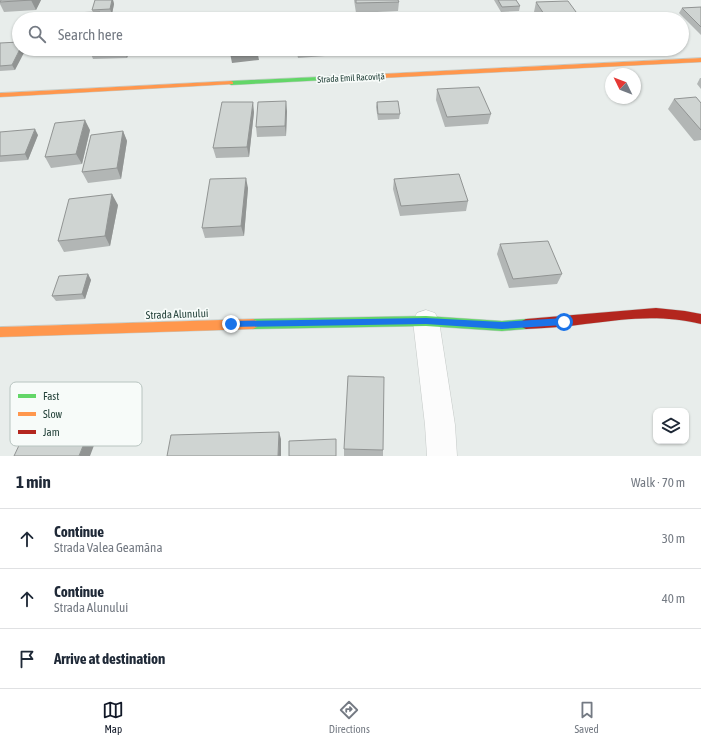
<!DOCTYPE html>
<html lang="en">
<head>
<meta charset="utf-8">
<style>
	:root { --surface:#fff; --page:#f2f2f3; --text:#1f2937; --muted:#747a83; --line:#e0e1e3; --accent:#111827 }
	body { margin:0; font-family:"Asap Condensed",sans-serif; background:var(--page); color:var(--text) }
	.controls { position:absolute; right:12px; bottom:12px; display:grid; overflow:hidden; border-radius:8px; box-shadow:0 1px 3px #0004 }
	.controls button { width:36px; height:36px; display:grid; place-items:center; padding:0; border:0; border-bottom:1px solid var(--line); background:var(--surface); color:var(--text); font:20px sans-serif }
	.compass { position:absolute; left:605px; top:68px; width:36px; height:36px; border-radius:50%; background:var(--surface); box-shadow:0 1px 3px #0004; rotate:313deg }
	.stop { position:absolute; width:12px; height:12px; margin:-9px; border:3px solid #1a73e8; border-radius:50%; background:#fff }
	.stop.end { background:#1a73e8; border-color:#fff; box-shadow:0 1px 4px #0008 }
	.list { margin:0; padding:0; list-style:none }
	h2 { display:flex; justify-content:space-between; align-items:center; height:52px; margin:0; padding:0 16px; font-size:17px }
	h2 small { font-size:13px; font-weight:400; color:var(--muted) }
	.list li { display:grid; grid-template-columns:26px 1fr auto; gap:12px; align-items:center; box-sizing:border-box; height:60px; padding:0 16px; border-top:1px solid var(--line) }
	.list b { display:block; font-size:15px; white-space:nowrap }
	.list p { margin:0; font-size:13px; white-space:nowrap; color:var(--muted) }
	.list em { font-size:13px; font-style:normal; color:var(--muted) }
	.icon { flex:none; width:22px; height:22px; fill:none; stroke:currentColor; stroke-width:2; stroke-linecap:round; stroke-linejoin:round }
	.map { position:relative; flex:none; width:701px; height:456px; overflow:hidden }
	.search { position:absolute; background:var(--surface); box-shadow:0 1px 3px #0004; left:12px; right:12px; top:12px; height:44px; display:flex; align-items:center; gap:10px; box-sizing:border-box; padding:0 14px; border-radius:22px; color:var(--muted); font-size:15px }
	.sheet { height:232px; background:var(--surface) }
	nav { display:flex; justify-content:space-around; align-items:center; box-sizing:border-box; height:56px; border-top:1px solid var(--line); background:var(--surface); font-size:11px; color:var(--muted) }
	nav a { display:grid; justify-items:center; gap:2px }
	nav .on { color:var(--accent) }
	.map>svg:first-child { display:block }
</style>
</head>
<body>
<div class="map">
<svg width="701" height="456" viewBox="0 0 701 456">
	<rect width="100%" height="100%" fill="#e8edeb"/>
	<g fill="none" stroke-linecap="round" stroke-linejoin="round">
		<g stroke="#c5cac8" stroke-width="1">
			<path id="street" d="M426,310L435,313L439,321L455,425L457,456H427L425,425L413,321L417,313Z"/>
		</g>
		<g stroke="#c3cbc8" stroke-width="1">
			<path id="fast" d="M381,74L383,75V77L231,85L228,83L231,81Z
				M426,316L502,321L526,319L530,321L531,324L530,327L526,329L502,331L426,326L253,329L249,327L248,324L249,321L253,319Z"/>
		</g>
		<g stroke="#c3cbc8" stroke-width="1">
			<path id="slow" d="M701,58V62L381,78L378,76L381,74Z
				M231,81L233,82V84L0,97V93Z
				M253,319L257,321L258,324L257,327L253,329L0,337V327Z"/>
		</g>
		<g stroke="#c3cbc8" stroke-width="1">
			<path id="jam" d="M656,308L685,311L701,314V324C658,314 627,319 585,324C565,327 545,328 526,329L522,327L521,324L522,321L526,319Z"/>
		</g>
		<use href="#street" fill="#fcfcfc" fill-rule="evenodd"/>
		<use href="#fast" fill="#63d668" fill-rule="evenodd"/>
		<use href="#slow" fill="#ff974d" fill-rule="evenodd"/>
		<use href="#jam" fill="#b3261e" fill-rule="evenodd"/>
	</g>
	<path fill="#b2b6b5" d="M41,0L36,10L4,12L0,4V1Z
		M99,0H113L114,4L112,14L102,15L103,19H65L93,12L92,10Z
		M354,0H398L399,2L398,11L356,13Z
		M494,0H516L520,6L519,11L501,12Z
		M536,2L579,16L578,19H538L534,12Z
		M701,7V35L679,13L682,8Z
		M496,15L522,19H495Z
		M682,34L687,39L684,44H682Z
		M19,42L15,70L0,71V44Z
		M89,49H130L127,58L93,59Z
		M159,49H187L160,51Z
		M296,49H325V56L298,58Z
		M362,49H407V54L363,56Z
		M700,78H701V89L697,84Z
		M437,89L491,114L488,124L445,127L436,100Z
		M674,99L701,103V140L694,141L668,109Z
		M377,102L400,114L399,119L378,120L376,107Z
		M287,111L286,136L257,137L256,127Z
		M254,112L249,157L216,158L213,148Z
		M90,130L82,164L51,168L45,157Z
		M123,131L127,141L121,179L88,183L82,172Z
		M0,132L38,135L28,160L0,162Z
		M394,179L468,201L466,211L400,216L393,189Z
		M248,188L244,236L205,238L202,228Z
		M118,205L110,246L64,252L58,241Z
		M500,244L562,274L557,284L509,288L497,254Z
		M88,274L91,280L85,299L56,301L52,296Z
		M344,449L383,450V456H344Z"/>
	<path fill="#919493" d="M31,0H41L36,10Z
		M112,0H113L114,4L112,14L110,9Z
		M100,12L103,19H97Z
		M20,49H26L15,70L12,65Z
		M124,49H130L127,58Z
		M257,50L259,60L232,63L230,53Z
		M286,101L287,111L286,136L285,126Z
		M253,102L254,112L249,157L247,147Z
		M85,120L90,130L82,164L76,154Z
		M35,129L38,135L28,160L25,154Z
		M123,131L127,141L121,179L117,168Z
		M246,178L248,188L244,236L241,226Z
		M112,194L118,205L110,246L105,236Z
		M88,274L91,280L85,299L82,294Z
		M97,411L104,419L90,456H79Z
		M279,432L281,439V456H278Z"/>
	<path fill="#cfd4d2" stroke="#919493" d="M1,0H32L0,2Z
		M95,0H112L110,9L92,10Z
		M356,0H398L399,2L356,3Z
		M498,0H516L520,6L502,7Z
		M568,1L579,16L546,17L536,2Z
		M701,7V27L682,8Z
		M100,12L97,19H65L69,13Z
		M518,14L522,19H498L496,15Z
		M209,15V19H161V18Z
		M627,15L631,19H596L593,16Z
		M682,34L687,39H682Z
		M19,42V49H20L12,65L0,66V43Z
		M230,49H257V50L230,53Z
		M479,87L491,114L447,117L437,89Z
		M696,97L701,103V130L674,99Z
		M286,101L285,126L256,127L258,102Z
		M398,101L400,114H378L377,102Z
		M222,102H253L247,147L213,148Z
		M85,120L76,154L45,157L55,123Z
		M35,129L25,154L0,156V132Z
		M123,131L117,168L82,172L91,135Z
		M459,174L468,201L401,206L394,179Z
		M246,178L241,226L202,228L210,179Z
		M112,194L105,236L58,241L69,199Z
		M548,241L562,274L513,279L500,244Z
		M88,274L82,294L52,296L59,276Z
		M348,376L384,377L383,450L344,449Z
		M37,407L97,411L79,456H14Z
		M279,432L278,456H167L171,435Z
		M336,439V456H289V441Z"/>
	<path fill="#1a73e8" d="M426,318L502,322L564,318L568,322L564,325L502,329L426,324L231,327L227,324L231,321Z"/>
	<g text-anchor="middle" stroke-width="3.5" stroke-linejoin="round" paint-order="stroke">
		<g font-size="9" fill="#24423a" stroke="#f7fbf9">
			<text transform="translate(351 78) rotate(-3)" y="3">Strada Emil Racoviță</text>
		</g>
		<g font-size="11" fill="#24423a" stroke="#f7fbf9">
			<text transform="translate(177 314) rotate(-2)" y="4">Strada Alunului</text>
		</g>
	</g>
	<rect x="10" y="382" width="132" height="64" rx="6" fill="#f7fbf9" stroke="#b8c4c0" stroke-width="1"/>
	<rect x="18" y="394" width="18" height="4" fill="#63d668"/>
	<rect x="18" y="412" width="18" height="4" fill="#ff974d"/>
	<rect x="18" y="430" width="18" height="4" fill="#b3261e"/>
	<g font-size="11" fill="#24423a">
		<text x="43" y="400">Fast</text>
		<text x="43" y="418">Slow</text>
		<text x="43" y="436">Jam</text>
	</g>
</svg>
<div class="controls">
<button><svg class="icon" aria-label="layers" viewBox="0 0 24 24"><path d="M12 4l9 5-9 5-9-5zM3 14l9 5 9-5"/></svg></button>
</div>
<svg class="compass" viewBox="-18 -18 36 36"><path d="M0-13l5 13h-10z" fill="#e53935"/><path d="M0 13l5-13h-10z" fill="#747a83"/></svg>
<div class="stop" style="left:564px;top:322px"></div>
<div class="stop end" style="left:231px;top:324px"></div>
<div class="search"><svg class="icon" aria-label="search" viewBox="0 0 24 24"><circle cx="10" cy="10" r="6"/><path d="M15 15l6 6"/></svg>Search here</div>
</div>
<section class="sheet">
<h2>1 min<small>Walk · 70 m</small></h2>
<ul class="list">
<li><svg class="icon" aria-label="ahead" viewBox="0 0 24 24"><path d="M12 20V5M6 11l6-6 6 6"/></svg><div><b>Continue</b><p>Strada Valea Geamăna</p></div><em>30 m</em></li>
<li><svg class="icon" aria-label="ahead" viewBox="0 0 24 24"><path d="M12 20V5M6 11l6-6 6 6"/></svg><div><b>Continue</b><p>Strada Alunului</p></div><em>40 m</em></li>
<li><svg class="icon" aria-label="arrive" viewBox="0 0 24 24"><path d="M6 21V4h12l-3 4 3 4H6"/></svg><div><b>Arrive at destination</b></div></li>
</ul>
</section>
<nav>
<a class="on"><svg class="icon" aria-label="map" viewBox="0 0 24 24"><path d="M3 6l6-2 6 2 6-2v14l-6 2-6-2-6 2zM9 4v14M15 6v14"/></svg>Map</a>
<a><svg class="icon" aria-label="directions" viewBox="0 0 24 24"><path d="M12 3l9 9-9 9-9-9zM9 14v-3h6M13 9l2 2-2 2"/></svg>Directions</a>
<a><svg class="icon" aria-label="saved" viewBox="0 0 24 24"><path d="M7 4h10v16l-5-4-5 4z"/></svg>Saved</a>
</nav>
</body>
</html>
